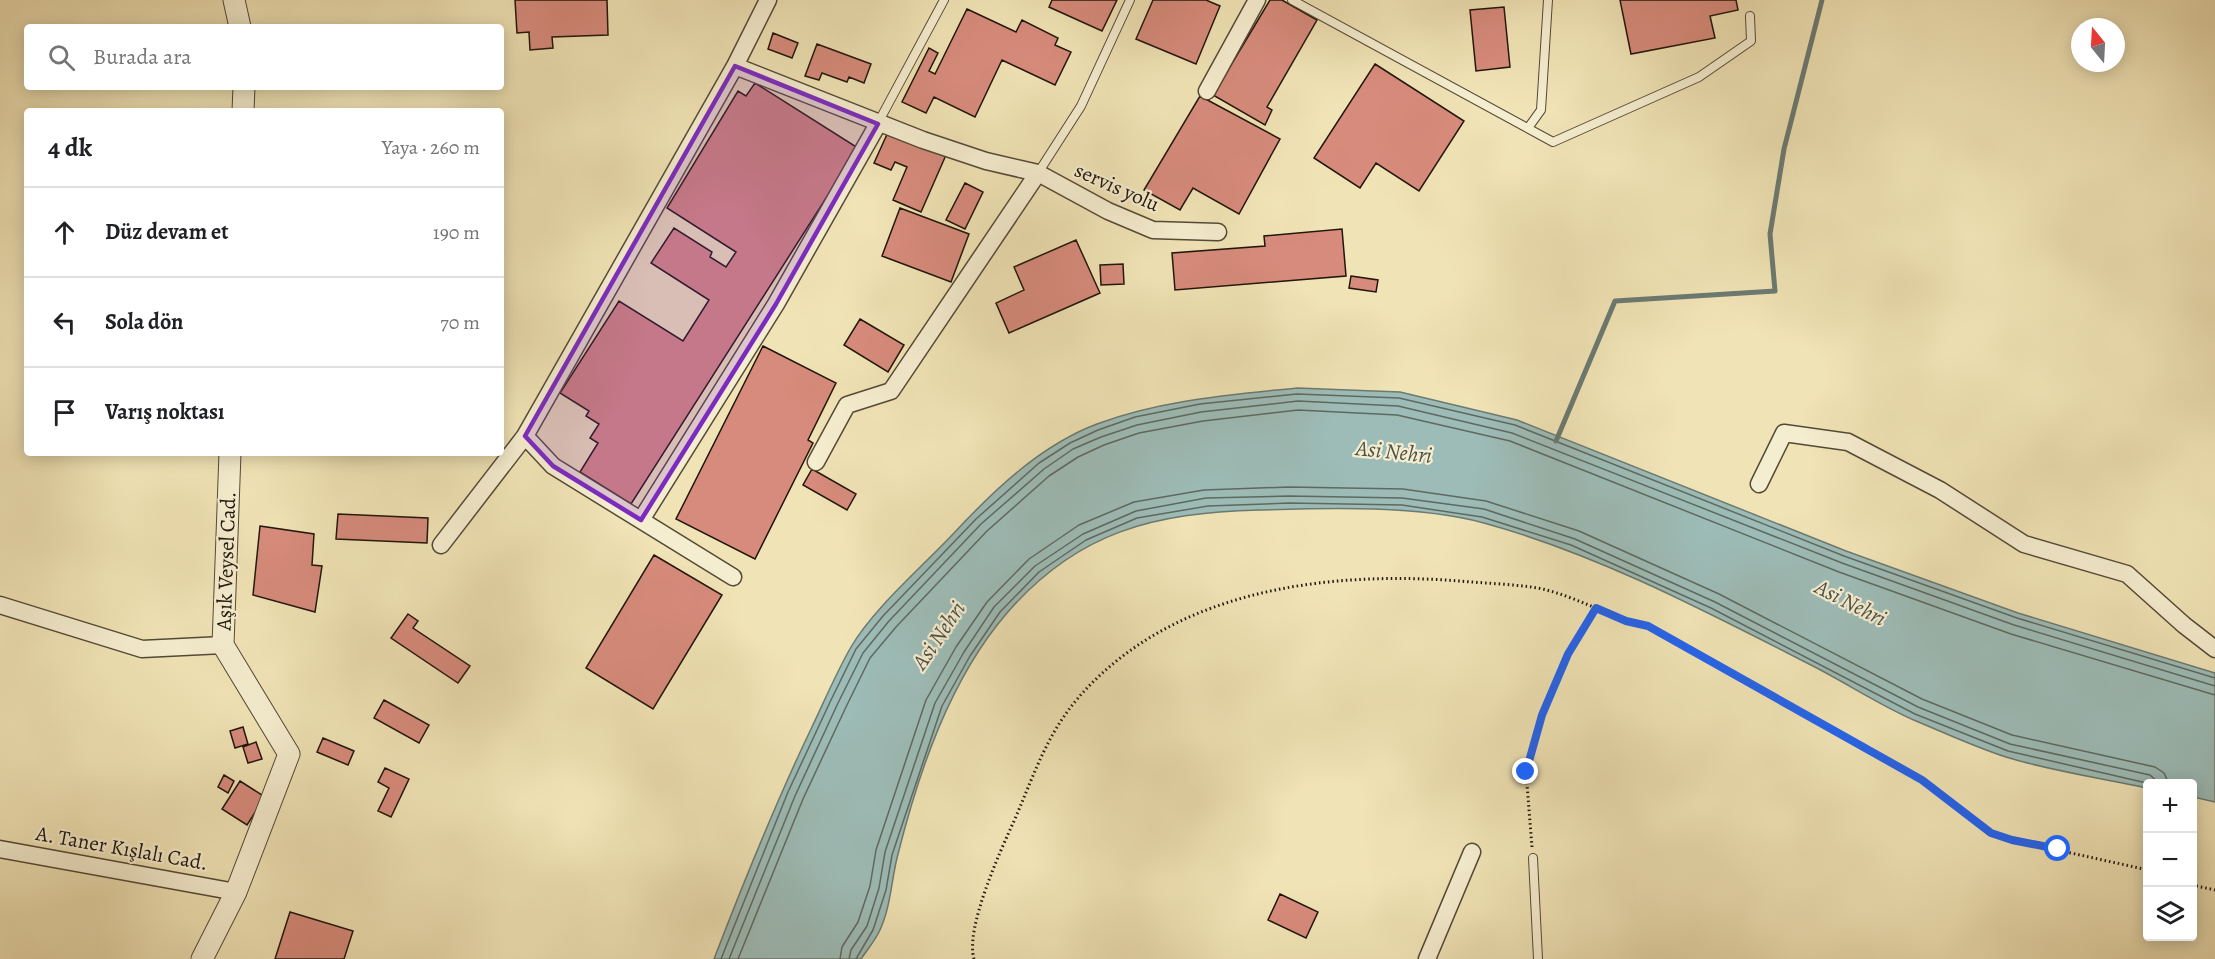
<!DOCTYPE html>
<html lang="tr">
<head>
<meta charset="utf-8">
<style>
	:root { --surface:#fff; --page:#f2f2f2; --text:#202124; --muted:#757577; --line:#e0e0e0 }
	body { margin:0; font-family:Alegreya,serif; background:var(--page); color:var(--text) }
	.controls { position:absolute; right:18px; bottom:18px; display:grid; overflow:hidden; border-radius:6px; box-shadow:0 3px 15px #0003 }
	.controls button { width:54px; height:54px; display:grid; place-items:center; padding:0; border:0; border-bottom:2px solid var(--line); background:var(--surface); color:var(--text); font:30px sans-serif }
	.compass { position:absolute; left:2071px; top:18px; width:54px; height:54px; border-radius:50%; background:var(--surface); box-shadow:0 3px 15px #0003; rotate:342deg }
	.stop { position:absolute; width:18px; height:18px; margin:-14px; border:4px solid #2563eb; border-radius:50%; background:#fff }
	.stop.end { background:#2563eb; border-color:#fff; box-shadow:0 2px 6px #0008 }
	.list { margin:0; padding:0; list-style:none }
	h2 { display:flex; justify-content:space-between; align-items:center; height:78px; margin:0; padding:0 24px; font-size:26px }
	h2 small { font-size:20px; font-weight:400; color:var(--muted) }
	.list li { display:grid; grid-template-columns:39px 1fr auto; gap:18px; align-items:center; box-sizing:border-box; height:90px; padding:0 24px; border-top:2px solid var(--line) }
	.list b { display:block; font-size:22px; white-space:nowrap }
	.list em { font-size:20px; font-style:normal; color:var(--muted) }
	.icon { flex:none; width:33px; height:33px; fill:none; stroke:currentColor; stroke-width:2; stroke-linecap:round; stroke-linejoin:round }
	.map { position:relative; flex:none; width:2215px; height:959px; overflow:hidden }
	.search { position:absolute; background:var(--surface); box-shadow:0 3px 15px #0003; left:24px; top:24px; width:480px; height:66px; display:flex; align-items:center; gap:15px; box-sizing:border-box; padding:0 21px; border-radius:6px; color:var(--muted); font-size:22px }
	.panel { position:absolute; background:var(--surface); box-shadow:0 3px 15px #0003; left:24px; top:108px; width:480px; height:348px; border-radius:6px }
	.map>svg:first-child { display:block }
</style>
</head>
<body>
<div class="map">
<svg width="2215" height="959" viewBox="0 0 2215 959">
	<rect width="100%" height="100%" fill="#f0e3b5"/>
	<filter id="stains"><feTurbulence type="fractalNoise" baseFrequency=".00333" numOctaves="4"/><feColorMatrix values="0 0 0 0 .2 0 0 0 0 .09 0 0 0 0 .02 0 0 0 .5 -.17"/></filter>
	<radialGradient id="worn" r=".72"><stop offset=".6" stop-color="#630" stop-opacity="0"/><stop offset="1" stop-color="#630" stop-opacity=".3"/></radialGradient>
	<path fill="#9dbcb7" stroke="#6b7a72" stroke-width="1.5" d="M1297,388L1400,392L1517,420L1846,551L2018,613L2215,673V802L2193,797L2192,784H2148L2147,788C2101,778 2051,771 2006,757C1975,747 1945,733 1916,721C1879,705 1845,682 1809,664C1705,611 1597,554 1484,523C1417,505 1328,508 1259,510C1154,513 1078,531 1007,613C950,679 919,771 898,854C891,880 891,908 879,932C874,942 867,950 861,959H714C744,881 775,804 811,729C824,702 836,673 851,647C873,609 922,567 954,533C994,490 1041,445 1097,424C1161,400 1230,395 1297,388Z"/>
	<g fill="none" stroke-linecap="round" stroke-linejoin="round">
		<path stroke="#5e6961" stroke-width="1.5" d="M721,959L788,792L831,700L856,649L883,616L976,519L1039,463L1070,443L1098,430L1135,417L1200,404L1297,394L1399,398L1515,425L1844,556L2017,618L2215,678
			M729,959L795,796L838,703L863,653L889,621L981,524L1044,469L1073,449L1101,437L1137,425L1201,412L1298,401L1398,406L1512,433L1842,563L2014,625L2215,686
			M738,959L803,799L846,707L870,658L896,627L987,531L1049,476L1078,457L1104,445L1139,433L1203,421L1298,410L1397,415L1510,441L1839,572L2011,634L2215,695
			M840,959L842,947L858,922L870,886L876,850L926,700L956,647L987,602L1029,559L1079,525L1134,502L1204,490L1289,487L1403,489L1486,501L1579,531L1719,594L1922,699L2012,735L2155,767L2164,773L2169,784
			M849,959L851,950L867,926L879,888L885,852L935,703L964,652L994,607L1035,566L1083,534L1136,511L1206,498L1289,496L1402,498L1484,509L1575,539L1715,602L1918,707L2010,744L2150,775L2160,784
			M856,959L873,930L886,890L892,855L942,706L970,656L1000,612L1039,572L1086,540L1137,518L1208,506L1289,503L1402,505L1482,517L1571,545L1711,608L1915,714L2008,751L2151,784"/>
		<path stroke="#6b7a72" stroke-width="5" d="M1556,441L1615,301L1775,291L1770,234L1784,149L1822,0"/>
	</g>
	<path fill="#d78b7c" stroke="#20160b" stroke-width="1.5" d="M515,0H607L608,35L552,37L553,48L530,50L529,32L517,33Z
		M1052,0H1117L1102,31L1049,7Z
		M1153,0H1206L1220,6L1196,64L1136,39Z
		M1270,0H1282L1317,20L1267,107L1272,110L1265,125L1213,95Z
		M1620,0H1736L1738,10L1710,16L1715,38L1631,54Z
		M1504,7L1510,67L1476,71L1470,10Z
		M967,9L1016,32L1022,20L1058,38L1055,45L1071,52L1055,85L1002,60L975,117L934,97L926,113L902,102L929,48L938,53L929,71L935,74Z
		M773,33L798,43L792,58L768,49Z
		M817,44L871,64L864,83L849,77L847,82L822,73L819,80L805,76Z
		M1375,64L1464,121L1419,191L1376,163L1360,188L1314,158Z
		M755,83L858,148L631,504L580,472L598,443L590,438L599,424L586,416L589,411L560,393L619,301L683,341L709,300L651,263L674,228L712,252L710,257L726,267L736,252L667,208L738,91L746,96Z
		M1200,96L1280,139L1239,214L1193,188L1180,210L1144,190Z
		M889,130L946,155L921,212L893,200L907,167L895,162L891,170L874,163Z
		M965,183L983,192L965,229L946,220Z
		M900,208L969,234L951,282L882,256Z
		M1342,229L1346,276L1175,290L1172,253L1265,246L1264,236Z
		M1076,240L1100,293L1009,333L996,303L1024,290L1014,267Z
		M1123,264L1124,284L1101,285L1100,265Z
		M1351,276L1378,280L1376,292L1349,288Z
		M860,319L904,345L888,372L844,345Z
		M763,346L836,383L808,440L813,443L755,559L676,519Z
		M812,469L856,494L847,510L803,485Z
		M338,514L428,518L427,543L336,539Z
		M260,526L314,534L312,565L322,566L315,612L253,595Z
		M654,555L722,595L653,709L586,668Z
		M408,614L418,621L413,628L470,666L458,683L391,638Z
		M384,700L429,725L419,743L374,718Z
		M243,727L248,744L235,748L230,731Z
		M323,738L354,751L348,765L317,752Z
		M256,742L262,759L248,763L243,747Z
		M385,768L409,779L391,817L378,811L389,788L378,782Z
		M224,775L234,781L228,793L218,787Z
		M240,781L265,797L247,825L222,809Z
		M1280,894L1318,912L1306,938L1268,920Z
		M290,912L353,931L344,959H275Z"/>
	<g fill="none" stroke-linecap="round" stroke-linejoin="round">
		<g stroke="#544936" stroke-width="10">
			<path id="service" d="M1292,0L1553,142L1699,77L1751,41L1750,16
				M878,123L944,0
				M1528,128L1541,110L1548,0
				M1038,173L1081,106L1130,0
				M1533,858L1538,959"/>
		</g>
		<g stroke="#544936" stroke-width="19">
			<path id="minor" d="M735,66L923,140L986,161L1038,173L1108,211L1153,230L1218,232
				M1207,91L1257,0
				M816,462L847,405L891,391L1038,173
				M1759,484L1784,433L1848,442L1940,490L2024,544L2127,574L2184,625L2215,649
				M641,520L776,304L878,124
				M441,545L525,436
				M733,577L553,466L525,436L735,66L768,0
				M0,605L142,649L223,645
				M0,849L236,892
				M1427,959L1472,852"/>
		</g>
		<g stroke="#544936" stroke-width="23">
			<path id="tertiary" d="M234,0L240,27
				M243,111L244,87
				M202,959L236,892L289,754L223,645L230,453"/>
		</g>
		<path stroke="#20160b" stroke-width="3" stroke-dasharray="1.5 3" stroke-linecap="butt" d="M1532,847L1526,772L1542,715L1568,654L1596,608L1626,621L1648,626L1922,780L1981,827L2012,840L2148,870
			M2192,885L2215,890
			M974,959C965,928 1000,852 1014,821C1038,766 1049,725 1094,681C1188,588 1333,571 1459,581C1483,583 1508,584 1531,587C1554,590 1576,600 1596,608"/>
		<use href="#service" stroke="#f5edcf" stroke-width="8"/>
		<use href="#minor" stroke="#f5edcf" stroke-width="16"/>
		<use href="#tertiary" stroke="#f5edcf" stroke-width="21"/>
	</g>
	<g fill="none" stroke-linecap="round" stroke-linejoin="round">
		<path stroke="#2563eb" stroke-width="8" d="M1526,772L1542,715L1568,654L1596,608L1626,621L1648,626L1922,780L1991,833L2012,840L2058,849"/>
	</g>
	<path fill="#7b2cbf" fill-opacity="0.2" stroke="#7b2cbf" stroke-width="4.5" stroke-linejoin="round" d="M735,66L878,124L776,304L641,520L553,466L525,436Z"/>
	<g text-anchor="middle" stroke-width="4.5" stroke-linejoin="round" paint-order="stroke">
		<g font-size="21" fill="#20160b" stroke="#f5edcf">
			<text transform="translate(1117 187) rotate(24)" y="7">servis yolu</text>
			<text transform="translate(226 561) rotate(-88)" y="7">Aşık Veysel Cad.</text>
			<text transform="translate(122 848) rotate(10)" y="7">A. Taner Kışlalı Cad.</text>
		</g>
		<g font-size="22" font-style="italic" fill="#4c5047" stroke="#f5edcf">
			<text transform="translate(1394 451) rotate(6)" y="8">Asi Nehri</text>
			<text transform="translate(1851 602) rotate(27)" y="8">Asi Nehri</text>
			<text transform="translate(938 635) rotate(-56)" y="8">Asi Nehri</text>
		</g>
	</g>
	<rect width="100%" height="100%" filter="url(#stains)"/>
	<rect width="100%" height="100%" fill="url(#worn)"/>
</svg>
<div class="controls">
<button>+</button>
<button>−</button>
<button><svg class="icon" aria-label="layers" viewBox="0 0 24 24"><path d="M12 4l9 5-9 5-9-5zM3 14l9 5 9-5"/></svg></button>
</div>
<svg class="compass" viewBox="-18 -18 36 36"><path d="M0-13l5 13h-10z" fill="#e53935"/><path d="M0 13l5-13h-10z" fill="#757577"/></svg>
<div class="stop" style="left:2058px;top:849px"></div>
<div class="stop end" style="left:1526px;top:772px"></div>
<div class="search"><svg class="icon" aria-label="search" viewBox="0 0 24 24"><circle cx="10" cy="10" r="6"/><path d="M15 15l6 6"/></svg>Burada ara</div>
<section class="panel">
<h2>4 dk<small>Yaya · 260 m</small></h2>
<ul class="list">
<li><svg class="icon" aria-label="ahead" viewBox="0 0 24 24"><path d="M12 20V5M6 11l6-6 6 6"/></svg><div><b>Düz devam et</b></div><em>190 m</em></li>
<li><svg class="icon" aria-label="left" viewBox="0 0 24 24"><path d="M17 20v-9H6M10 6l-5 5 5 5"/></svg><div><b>Sola dön</b></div><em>70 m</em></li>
<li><svg class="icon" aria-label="arrive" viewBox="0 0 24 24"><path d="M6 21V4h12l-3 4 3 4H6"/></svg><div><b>Varış noktası</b></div></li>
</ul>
</section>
</div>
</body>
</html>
